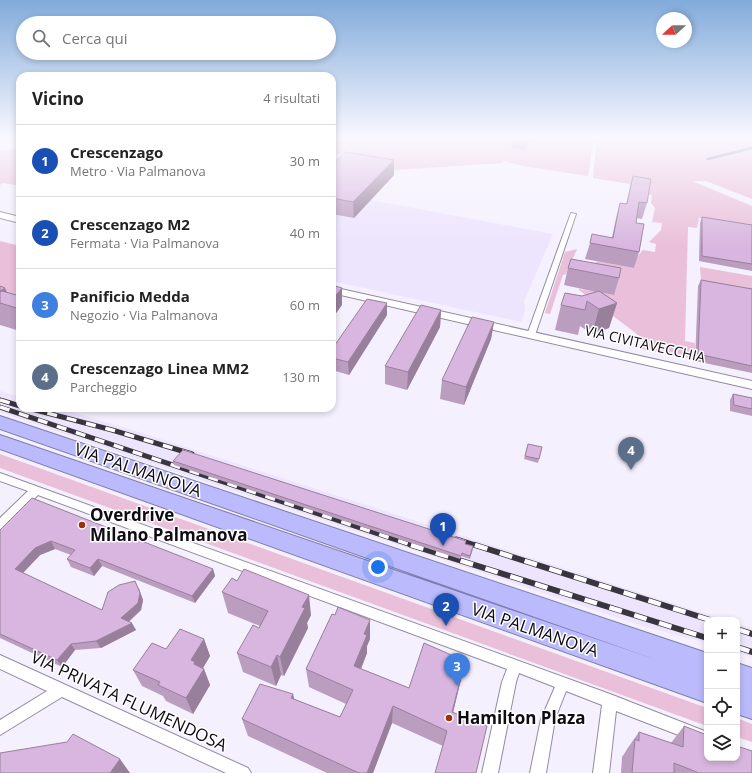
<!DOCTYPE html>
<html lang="it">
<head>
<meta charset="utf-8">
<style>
	:root { --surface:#fff; --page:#f6f6f6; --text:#222; --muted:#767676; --line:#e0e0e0; --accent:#2563eb }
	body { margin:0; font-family:"Open Sans",sans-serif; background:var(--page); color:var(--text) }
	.controls { position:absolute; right:12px; bottom:12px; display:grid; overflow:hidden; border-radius:8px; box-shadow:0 2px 6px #0003 }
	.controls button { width:36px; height:36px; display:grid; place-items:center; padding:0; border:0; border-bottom:1px solid var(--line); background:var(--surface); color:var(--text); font:20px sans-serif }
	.compass { position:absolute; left:656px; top:12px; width:36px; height:36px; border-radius:50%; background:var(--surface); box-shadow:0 2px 6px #0003; rotate:249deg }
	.you { position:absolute; left:378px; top:567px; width:14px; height:14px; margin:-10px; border:3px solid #fff; border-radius:50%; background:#1a73e8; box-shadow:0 0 0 6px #1a73e833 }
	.badge { display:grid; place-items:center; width:26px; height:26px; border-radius:50%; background:var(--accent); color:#fff; font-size:13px; font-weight:700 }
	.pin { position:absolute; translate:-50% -33px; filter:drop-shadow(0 1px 2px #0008) }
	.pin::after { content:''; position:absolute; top:21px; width:14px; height:12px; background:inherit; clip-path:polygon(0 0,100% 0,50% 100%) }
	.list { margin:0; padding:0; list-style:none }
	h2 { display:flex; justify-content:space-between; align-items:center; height:52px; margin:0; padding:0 16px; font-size:17px }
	h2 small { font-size:13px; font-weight:400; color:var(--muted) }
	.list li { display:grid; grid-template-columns:26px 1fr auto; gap:12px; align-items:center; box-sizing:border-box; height:72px; padding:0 16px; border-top:1px solid var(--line) }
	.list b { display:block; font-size:15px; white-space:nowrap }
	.list p { margin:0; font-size:13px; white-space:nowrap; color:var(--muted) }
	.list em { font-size:13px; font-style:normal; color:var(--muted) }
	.icon { flex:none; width:22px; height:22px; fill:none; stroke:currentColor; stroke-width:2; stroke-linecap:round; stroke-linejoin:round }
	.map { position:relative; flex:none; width:752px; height:773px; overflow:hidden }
	.search { position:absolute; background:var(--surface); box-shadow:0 2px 6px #0003; left:16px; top:16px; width:320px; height:44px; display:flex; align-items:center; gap:10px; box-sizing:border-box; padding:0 14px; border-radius:22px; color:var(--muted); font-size:15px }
	.panel { position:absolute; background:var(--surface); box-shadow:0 2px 6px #0003; left:16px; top:72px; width:320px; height:340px; border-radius:12px }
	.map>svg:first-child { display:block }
</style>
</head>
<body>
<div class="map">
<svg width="752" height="773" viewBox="0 0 752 773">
	<rect width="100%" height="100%" fill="#f5f0fe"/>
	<path fill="#ede4fd" d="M338,165L394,175L371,200L553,234L524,301L525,311L521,322L332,281V171Z
		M0,391L20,397V408H58L129,429L725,620H707V643L643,626L128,456L0,412Z
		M737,624L752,628V657L737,652Z"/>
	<path fill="#eabfd9" d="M332,138H594L588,176L523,166L503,161L502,163L394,170L364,162L350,151L332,156Z
		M597,138H752V199L706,181H692L752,206V230L716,220L699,218L697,228L688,227L685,341L695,343V359L642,349V338L579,290V289L614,295L585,279L597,261L634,268L635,259L643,250L655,252L656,244L649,242L661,230L662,223L652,222L655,208L651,203L652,195L629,191L630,184L593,178Z
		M20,148V186L3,183L0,185V151Z
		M0,241L20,246V318L0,308Z
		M577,249L566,274L563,275L550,314L545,313L565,252Z
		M700,267L752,276V292L701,283Z
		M0,454L707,708V726L0,468Z
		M737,718L752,724V742L737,737Z"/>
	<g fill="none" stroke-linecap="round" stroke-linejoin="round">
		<path stroke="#637192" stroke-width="2.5" d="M708,159L752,148"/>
		<g stroke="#938ba0" stroke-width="2">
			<path id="street" d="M571,213L576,214L535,335L531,337H528L527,335Z
				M0,473L610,694L707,732V746L616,711L609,773H593L602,705L566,691L555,719L546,773H530L541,719L555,687L519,673L516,682L498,773H482L502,682L507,669L38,495L4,528L0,530V518L28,491L0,481Z
				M0,655L248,768L251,773H226L62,697L0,735V720L47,691L0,669Z"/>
		</g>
		<g stroke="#938ba0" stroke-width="2">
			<path id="secondary" d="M0,212L20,217V223L0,218Z
				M332,287L752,381V389L332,293Z"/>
		</g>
		<g stroke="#7e7daa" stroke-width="2">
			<path id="highway" d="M0,416L707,653V703L0,449V435L657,660L0,429Z
				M737,663L752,668V719L737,714Z"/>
		</g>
		<use href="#street" fill="#fff" fill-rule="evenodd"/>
		<use href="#secondary" fill="#fff" fill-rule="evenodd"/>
		<use href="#highway" fill="#babafc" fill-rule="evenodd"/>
		<g stroke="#38353e" stroke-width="5">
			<path id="rail-far1" d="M0,400L20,406
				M0,407L414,546
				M28,408L112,430L192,454
				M456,539L478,546"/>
		</g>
		<g stroke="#38353e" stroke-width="6">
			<path id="rail" d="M411,545L707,638
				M475,545L710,620
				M737,629L752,634
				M737,647L752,652"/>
		</g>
		<use href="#rail-far1" stroke="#fff" stroke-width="3.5" stroke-dasharray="10" stroke-linecap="butt"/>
		<use href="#rail" stroke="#fff" stroke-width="4.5" stroke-dasharray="13" stroke-linecap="butt"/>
	</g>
	<path fill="#bb9dc0" d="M513,138H529V140L524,150L511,148L512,141L514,139Z
		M332,164L394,175L354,218L332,214Z
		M633,176L647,203L642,219L636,218V223L639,252L634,268L585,259L590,243L612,237L616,218L620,203L626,204Z
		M702,217L752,225V271L699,261L700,223Z
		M568,268L619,278L614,295L603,293L617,303L609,328L592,334L580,326L578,335L555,330L561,305L582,296L596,292L564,285Z
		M701,280L752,289V373L695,361L698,286Z
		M0,286L8,293L20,296V331L0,325Z
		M441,310L440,327L407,390L385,384V366Z
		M387,315L349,375L332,370V349Z
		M494,322L491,339L464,405L440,399L442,380Z
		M733,394L752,398V416L730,411V400Z
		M528,444L542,447L538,463L524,459Z
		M173,461L466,544L473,549L470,559L461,556L460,559L174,465Z
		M0,530L213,569L215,576L195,603L102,566L94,576L71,567L67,559L71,555L55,549L40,555L23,573L102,610L139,588L143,600L141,610L129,622L136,630L101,648L75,650L62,667L0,638Z
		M222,592L311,615L307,623L308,628L284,676L281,675L276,686L243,672L237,653L260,626L228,613Z
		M204,639L210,656L203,668L204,669L210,685L193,714L166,701L163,696L142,686L133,670L166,649Z
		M370,639L367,646V653L361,669L409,688L465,661L461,679L453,713L443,746L392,723L373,773H327L248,736L242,719L294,699L340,717L346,704L309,687L306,669Z
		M684,726L752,773H621L622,757L626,751L627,749L639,732L671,743Z"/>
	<path fill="#987f9c" d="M528,138H529V140L524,150L525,142Z
		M394,160V175L354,218L353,202Z
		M5,288L14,307L0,303V291Z
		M342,288V305L332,319V300Z
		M387,303V315L349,375L348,362Z
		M617,303L609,328L592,334L599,309Z
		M441,310L440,327L407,390L408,372Z
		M494,322L491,339L464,405L466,387Z
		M51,541L55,549L40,555L20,576L15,569L35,548Z
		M98,559L102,566L94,576L90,568Z
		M213,569L215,576L195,603L192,596Z
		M135,581L143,600L141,610L124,625L121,618Z
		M309,595L311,615L307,623L308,628L284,676L280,657L302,607Z
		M370,620V639L367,646V653L355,684L354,666L364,634Z
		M132,623L136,630L101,648L96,641Z
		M204,639L210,656L200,673L204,669L210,685L193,714L186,698L191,660Z
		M71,644L75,650L62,667L57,660Z
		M277,655L281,675L276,686L271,667Z
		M465,661L461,679L449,729L452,712Z
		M293,694L297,711L291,698Z
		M393,706L392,723L373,773H367Z
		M120,759L130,773H110Z"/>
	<path fill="#d9b6df" stroke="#987f9c" d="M515,138H528L525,142L512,141Z
		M346,152L394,160L353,202L332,198V164Z
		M633,176L651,179L647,203L639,202L636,223L644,224L639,252L590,243L592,234L613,238L620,203L627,204Z
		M702,217L752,225V264L702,256Z
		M571,259L621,268L619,278L568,268Z
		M701,280L752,289V366L698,354Z
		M332,285L342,288L332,300Z
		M0,286L5,288L0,291Z
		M2,291L20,296V309L0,303V292Z
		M599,291L617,303L599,309L587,301L585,310L561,305L565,293L582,296Z
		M367,299L387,303L348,362L332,358V349Z
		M421,305L441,310L408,372L385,366Z
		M472,317L494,322L466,387L442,380Z
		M733,394L752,398V409L734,405Z
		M528,444L542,447L539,459L525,456Z
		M183,450L466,541L465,544L473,546L470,556L462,553L461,556L173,461Z
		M32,498L213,569L192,596L98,559L90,568L67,559L75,550L51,541L35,548L15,569L102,610L108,592L119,585L135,581L140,593L138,603L121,618L132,623L96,641L71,644L57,660L0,634V530Z
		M244,569L309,595L302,607L305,608L280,657L277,655L271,667L237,653L253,625L259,628L268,611L222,592L232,578L237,581Z
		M338,607L370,620L364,634L367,635L354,666L409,688L424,643L465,661L452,712L487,726L476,773H435L447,731L393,706L367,773H359L242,719L260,684L293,694L291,698L340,717L353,690L306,669L332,614L335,615Z
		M180,629L204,639L191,660L195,662L194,664L204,669L186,698L158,685L160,682L133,670L152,643L166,649Z
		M684,726L707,735V758H737V746L752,751V773H699L674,763V773H632L635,739L639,741V732L683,747Z
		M73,734L120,759L110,773H0V753L67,742Z"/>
	<linearGradient id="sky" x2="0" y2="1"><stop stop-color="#81abdb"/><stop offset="0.56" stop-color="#faf8ff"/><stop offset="1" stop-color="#faf8ff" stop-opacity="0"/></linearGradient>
	<rect width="752" height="246" fill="url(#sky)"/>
	<g fill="#99330b" stroke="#fff" stroke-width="1.5">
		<circle cx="82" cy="525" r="4"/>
		<circle cx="449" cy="718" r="4"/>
	</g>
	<g text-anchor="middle" stroke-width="3" stroke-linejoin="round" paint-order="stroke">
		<g font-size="14" fill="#0e0b13" stroke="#fff">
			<text transform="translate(645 344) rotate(13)" y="5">VIA CIVITAVECCHIA</text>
		</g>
		<g font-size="17" fill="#0e0b13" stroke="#fff">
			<text transform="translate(138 470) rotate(19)" y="6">VIA PALMANOVA</text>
			<text transform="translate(535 630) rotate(19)" y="6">VIA PALMANOVA</text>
			<text transform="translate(129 701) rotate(25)" y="6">VIA PRIVATA FLUMENDOSA</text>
		</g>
		<g font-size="17" font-weight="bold" fill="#0e0b13" stroke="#fff" text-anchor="start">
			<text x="90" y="521">Overdrive<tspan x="90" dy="20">Milano Palmanova</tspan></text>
			<text x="457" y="724">Hamilton Plaza</text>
		</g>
	</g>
</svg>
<div class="controls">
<button>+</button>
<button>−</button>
<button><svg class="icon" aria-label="locate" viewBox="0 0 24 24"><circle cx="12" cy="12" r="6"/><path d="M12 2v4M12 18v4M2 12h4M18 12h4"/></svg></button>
<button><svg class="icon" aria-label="layers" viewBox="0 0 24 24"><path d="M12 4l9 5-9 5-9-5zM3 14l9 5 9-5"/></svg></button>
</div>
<svg class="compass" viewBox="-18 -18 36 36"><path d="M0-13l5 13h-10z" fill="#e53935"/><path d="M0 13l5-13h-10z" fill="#767676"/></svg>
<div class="you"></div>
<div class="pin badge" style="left:443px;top:546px;background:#1a4fb4">1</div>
<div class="pin badge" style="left:446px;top:626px;background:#1a4fb4">2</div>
<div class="pin badge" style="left:457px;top:686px;background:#3f7fe0">3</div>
<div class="pin badge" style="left:631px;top:470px;background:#5c6f8a">4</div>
<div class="search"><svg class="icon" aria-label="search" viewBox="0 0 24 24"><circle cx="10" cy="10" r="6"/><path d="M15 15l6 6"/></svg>Cerca qui</div>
<section class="panel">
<h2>Vicino<small>4 risultati</small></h2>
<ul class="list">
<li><span class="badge" style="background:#1a4fb4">1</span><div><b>Crescenzago</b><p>Metro · Via Palmanova</p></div><em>30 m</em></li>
<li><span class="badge" style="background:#1a4fb4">2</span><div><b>Crescenzago M2</b><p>Fermata · Via Palmanova</p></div><em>40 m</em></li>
<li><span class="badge" style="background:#3f7fe0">3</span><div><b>Panificio Medda</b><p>Negozio · Via Palmanova</p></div><em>60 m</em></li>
<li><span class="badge" style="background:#5c6f8a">4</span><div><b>Crescenzago Linea MM2</b><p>Parcheggio</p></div><em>130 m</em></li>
</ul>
</section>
</div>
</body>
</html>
